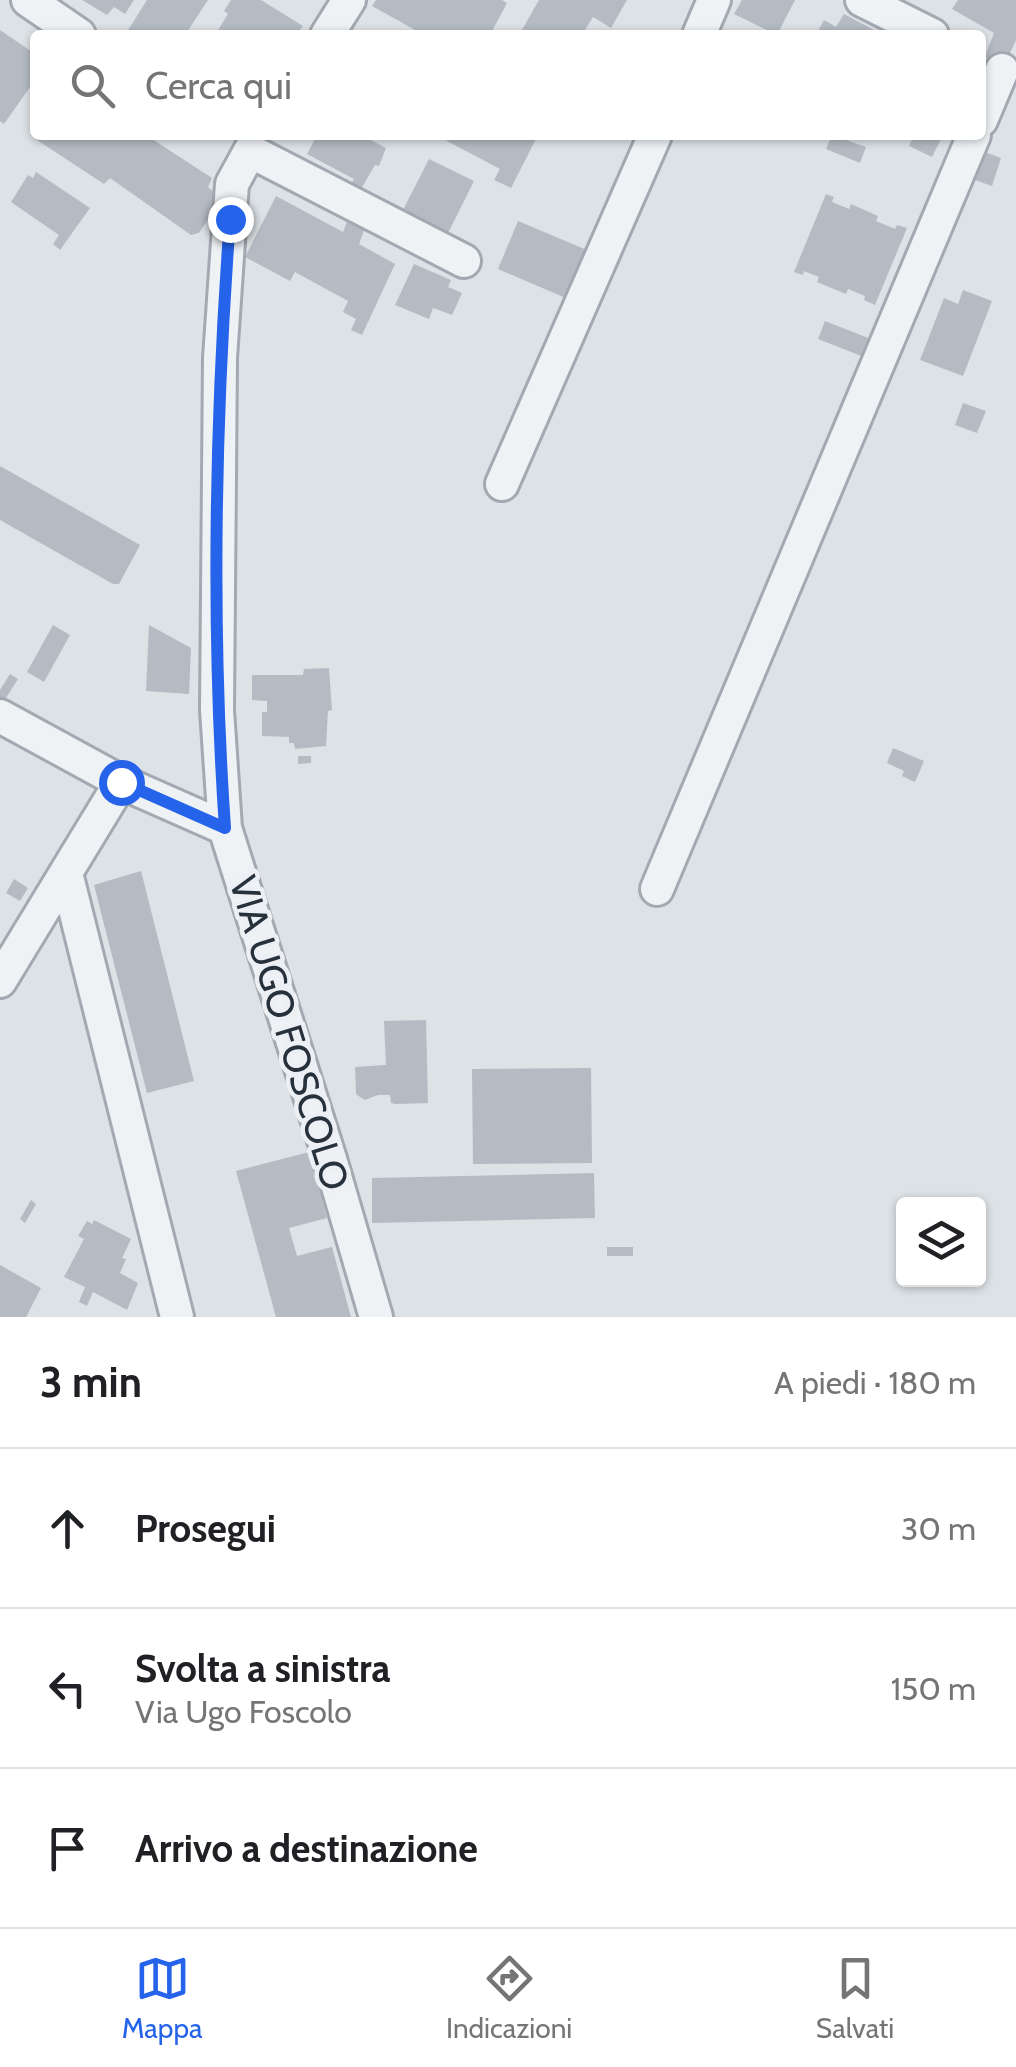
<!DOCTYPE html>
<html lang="it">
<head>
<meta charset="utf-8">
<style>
	:root { --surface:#fff; --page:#f6f6f6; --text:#202124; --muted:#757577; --line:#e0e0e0; --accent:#2563eb }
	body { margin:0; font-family:Cabin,sans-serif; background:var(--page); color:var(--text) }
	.controls { position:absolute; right:30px; bottom:30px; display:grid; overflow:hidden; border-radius:10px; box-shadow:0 2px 8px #0004 }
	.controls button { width:90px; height:90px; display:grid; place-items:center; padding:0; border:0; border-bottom:2px solid var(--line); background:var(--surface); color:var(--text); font:50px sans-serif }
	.stop { position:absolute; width:30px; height:30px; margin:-22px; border:8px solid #2563eb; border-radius:50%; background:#fff }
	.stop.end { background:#2563eb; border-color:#fff; box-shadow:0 2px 10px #0008 }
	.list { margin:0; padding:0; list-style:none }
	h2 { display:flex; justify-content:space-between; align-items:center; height:130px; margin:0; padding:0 40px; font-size:42px }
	h2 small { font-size:32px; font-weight:400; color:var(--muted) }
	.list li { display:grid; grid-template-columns:65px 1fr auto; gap:30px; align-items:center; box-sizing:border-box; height:160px; padding:0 40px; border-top:2px solid var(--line) }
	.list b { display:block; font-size:38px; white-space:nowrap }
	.list p { margin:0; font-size:32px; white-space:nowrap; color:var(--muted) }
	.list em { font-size:32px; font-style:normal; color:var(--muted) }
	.icon { flex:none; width:55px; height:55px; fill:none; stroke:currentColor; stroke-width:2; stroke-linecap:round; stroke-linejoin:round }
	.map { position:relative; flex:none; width:1016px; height:1317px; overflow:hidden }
	.search { position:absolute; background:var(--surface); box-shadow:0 2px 8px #0004; left:30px; right:30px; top:30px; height:110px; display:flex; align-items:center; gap:25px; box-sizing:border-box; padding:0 35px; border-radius:10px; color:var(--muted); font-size:38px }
	.sheet { height:610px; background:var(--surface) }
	nav { display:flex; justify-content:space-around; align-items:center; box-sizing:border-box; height:140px; border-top:2px solid var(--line); background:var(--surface); font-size:28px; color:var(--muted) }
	nav a { display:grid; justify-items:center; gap:5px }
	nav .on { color:var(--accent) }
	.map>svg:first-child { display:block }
</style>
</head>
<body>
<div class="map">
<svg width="1016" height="1317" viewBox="0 0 1016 1317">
	<rect width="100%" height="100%" fill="#dde2e6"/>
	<path fill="#b5bbc3" d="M82,0H134L125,14L114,7L107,15Z
		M147,0H208L185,35H125Z
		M231,0H261L303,26L296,35H215L228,14L224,11Z
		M376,0H502L507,3L490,35H424L372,6Z
		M539,0H627L611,28L593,17L582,35H519Z
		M742,0H795L777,35L734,14Z
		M958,0H1016V40L1004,66L985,57L994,33L952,9Z
		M844,14L876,31L874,35H816L824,20L836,27Z
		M0,30L35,54V80L4,124L0,121Z
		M41,135H146L212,178L208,187L217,195V206L199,233L191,235L110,178L104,184L37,140Z
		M317,135H361L386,148L379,166L375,165L361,189L351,184L354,179L307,154Z
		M448,135H538L511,188L494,180L500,169L445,140Z
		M832,135L866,147L860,163L826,149Z
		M914,135H943L932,157L909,146Z
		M982,151L1001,158L992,186L972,179Z
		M429,159L474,181L447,235L403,210Z
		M36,172L90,208L60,250L53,244L59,235L11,202L28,175L33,178Z
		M826,194L834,197L832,202L849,209L851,204L878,216L876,221L895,229L897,225L907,228L875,305L864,300L865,296L848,289L846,294L817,282L819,277L804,271L803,275L794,272Z
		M276,196L343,232L348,219L365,228L359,244L395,264L362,335L351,330L356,319L343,312L348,301L295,272L290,281L245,257Z
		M518,221L587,250L568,299L498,269Z
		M414,264L451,280L448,287L462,293L452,315L433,308L429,319L395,305Z
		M963,290L992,301L963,376L920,360L944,298L958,304Z
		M825,321L876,341L869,359L818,339Z
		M963,403L986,411L977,433L955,425Z
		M0,466L140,545L119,584H113L0,520Z
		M53,625L70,635L44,682L27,672Z
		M149,625L191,648L189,694L146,691Z
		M329,668L332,710L328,711L326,746L295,749L294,743H289V737L262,736V712H267V701L252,700V675H303L304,669Z
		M10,674L18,679L4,701L0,699V690Z
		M893,748L924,761L915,782L902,776L904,771L887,763Z
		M298,756H311V763L298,764Z
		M141,871L194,1081L147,1093L94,885Z
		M14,879L28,888L20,901L6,893Z
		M426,1020L428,1103L395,1104L391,1103L390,1095H378L365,1100L360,1097L356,1094L355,1067L386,1065L384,1021Z
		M591,1068L592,1163L473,1164L472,1069Z
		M309,1152L327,1218L289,1228L297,1256L332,1247L351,1317H276L236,1171Z
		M594,1173L595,1218L372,1223V1178Z
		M31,1200L36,1204L25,1223L20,1219Z
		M94,1220L131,1239L122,1258L126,1259L120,1273L138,1283L127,1310L93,1292L87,1306L79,1302L85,1287L64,1277L84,1239L78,1236L87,1221L92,1224Z
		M607,1247H633V1256H607Z
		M0,1265L41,1288L26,1317H0Z"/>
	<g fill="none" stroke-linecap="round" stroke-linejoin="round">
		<g stroke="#a3a9b0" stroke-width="38">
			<path id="minor" d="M28,0L79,35
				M862,0L932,35
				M327,35L349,0
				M699,35L714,0
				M981,120L1002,70
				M502,484L655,135
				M0,716L121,782L225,828
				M66,873L177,1317
				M657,889L974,135
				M0,981L121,782
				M376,1317L330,1159L225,828L217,710L220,358L232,184L250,151L464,261"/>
		</g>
		<use href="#minor" stroke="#eff2f5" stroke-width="32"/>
	</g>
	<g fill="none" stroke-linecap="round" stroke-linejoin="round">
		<path stroke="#2563eb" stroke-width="12" d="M121,782L225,828C211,626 215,421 230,219"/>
	</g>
	<g text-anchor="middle" stroke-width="9" stroke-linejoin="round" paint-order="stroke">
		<g font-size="38" fill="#27313c" stroke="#ecf0f4">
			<text transform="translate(289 1033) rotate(73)" y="13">VIA UGO FOSCOLO</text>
		</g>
	</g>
</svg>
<div class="controls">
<button><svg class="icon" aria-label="layers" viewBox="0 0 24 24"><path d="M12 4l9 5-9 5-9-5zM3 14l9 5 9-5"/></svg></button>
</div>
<div class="stop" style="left:121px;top:782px"></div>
<div class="stop end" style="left:230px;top:219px"></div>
<div class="search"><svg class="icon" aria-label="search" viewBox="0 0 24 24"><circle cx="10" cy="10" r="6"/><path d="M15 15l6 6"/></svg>Cerca qui</div>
</div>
<section class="sheet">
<h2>3 min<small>A piedi · 180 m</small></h2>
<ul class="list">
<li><svg class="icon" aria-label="ahead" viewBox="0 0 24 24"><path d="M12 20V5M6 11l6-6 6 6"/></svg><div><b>Prosegui</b></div><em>30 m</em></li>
<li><svg class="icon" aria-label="left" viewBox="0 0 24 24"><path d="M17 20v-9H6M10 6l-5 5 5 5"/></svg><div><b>Svolta a sinistra</b><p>Via Ugo Foscolo</p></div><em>150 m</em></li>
<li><svg class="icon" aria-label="arrive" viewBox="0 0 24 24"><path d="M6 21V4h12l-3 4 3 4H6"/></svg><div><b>Arrivo a destinazione</b></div></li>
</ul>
</section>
<nav>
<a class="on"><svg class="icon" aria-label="map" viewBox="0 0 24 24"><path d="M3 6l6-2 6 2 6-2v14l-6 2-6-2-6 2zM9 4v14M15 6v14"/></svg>Mappa</a>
<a><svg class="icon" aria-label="directions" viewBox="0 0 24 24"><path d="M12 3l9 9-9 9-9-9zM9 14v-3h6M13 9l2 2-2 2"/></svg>Indicazioni</a>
<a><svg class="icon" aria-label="saved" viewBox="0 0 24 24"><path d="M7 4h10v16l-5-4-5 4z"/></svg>Salvati</a>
</nav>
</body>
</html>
